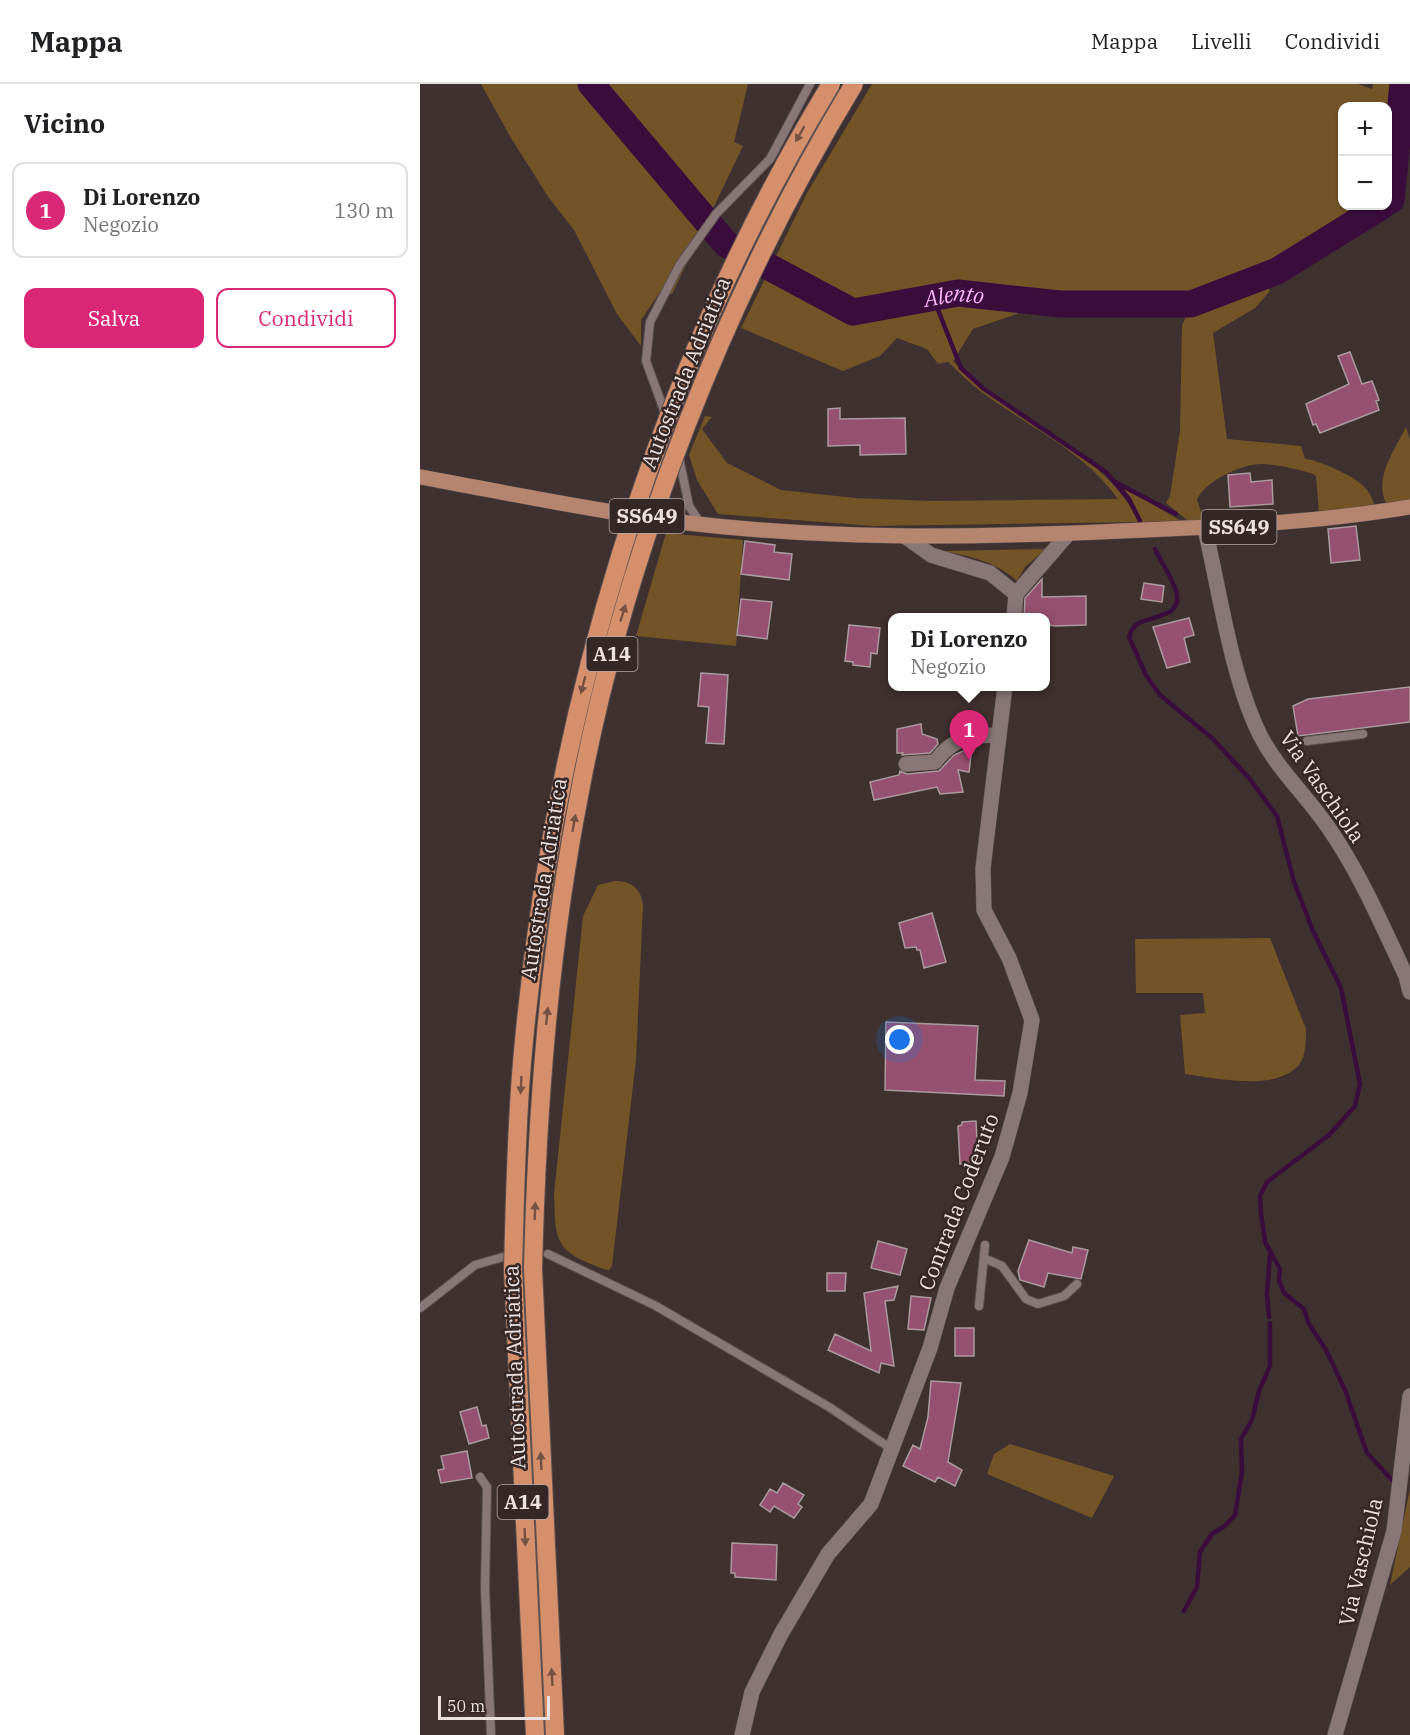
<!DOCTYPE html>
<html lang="it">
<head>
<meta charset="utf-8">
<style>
	:root { --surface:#fff; --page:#f6f6f6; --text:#202124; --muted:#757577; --line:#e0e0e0; --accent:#db2777 }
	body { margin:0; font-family:"IBM Plex Serif",serif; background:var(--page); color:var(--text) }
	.controls { position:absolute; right:18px; top:18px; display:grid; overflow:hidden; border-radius:12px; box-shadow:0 2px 4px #0004 }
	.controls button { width:54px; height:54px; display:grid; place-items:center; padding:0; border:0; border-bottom:2px solid var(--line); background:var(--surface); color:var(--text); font:30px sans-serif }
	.scale { position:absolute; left:18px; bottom:15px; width:112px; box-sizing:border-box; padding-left:6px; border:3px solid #ebe1e1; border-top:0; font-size:16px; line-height:21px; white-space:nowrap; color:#ebe1e1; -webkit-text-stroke:4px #352726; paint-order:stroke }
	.you { position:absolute; left:480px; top:956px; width:21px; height:21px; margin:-15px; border:4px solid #fff; border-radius:50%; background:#1a73e8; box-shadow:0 0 0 9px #1a73e833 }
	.badge { display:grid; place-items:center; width:39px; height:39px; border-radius:50%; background:var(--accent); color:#fff; font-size:20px; font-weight:700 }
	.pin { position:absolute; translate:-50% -50px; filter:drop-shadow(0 2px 3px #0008) }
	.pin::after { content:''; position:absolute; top:32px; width:21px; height:18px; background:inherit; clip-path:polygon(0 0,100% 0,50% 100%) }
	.popup { position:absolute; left:468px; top:529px; width:162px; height:78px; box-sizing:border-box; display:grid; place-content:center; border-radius:12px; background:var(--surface); filter:drop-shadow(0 2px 4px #0005); font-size:20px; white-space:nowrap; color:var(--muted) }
	.popup b { font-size:22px; color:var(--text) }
	.popup::after { content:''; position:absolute; left:50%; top:100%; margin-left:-12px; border:12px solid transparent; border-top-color:var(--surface) }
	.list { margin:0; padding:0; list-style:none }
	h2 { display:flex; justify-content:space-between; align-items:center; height:78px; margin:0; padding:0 24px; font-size:26px }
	h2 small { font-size:20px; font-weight:400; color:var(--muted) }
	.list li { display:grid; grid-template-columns:39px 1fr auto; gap:18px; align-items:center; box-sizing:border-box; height:96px; margin:0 12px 12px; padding:0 12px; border:2px solid var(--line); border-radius:12px }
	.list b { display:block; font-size:22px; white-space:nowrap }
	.list p { margin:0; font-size:20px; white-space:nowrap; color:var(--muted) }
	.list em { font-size:20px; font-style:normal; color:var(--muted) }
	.actions { display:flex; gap:12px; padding:18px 24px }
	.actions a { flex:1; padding:14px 0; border:2px solid var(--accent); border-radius:12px; text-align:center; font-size:21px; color:var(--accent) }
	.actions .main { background:var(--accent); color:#fff }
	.map { position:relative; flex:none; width:990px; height:1651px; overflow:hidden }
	header { display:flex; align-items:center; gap:36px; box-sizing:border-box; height:84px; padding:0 30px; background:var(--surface); border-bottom:2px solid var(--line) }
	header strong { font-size:28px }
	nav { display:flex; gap:33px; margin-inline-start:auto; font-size:21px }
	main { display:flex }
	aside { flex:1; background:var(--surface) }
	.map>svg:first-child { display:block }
</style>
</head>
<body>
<header>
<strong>Mappa</strong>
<nav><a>Mappa</a><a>Livelli</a><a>Condividi</a></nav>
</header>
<main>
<aside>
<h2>Vicino<small></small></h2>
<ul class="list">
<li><span class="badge">1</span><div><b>Di Lorenzo</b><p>Negozio</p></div><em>130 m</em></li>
</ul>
<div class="actions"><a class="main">Salva</a><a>Condividi</a></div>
</aside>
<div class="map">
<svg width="990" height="1651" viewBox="0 0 990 1651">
	<rect width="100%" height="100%" fill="#3f3130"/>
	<path fill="#735427" d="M61,0H171L270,119L172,0H328L314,58L323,62L252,210L240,208L221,236V262L197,230L154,146L129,114L91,54Z
		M452,0H938L952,5L953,0H975L968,82V22H922V122H951L946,127L830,194L777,213L772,223L845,196L850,207L835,224L793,249L807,355L881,362L885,375C896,375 931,391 940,399C949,406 952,413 955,423L899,429L896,392L893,390C877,385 860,381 843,380C823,379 783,398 777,416L784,436H767L746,419L750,412L760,347L762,241L767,231L742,233L640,226L605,227L553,245L533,277C589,338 681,361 719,438L454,442L298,430L277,396L269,371L285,332L292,333L282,345L307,379L361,406L435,414L511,417L698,415C664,367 609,343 563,309C550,300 539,288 528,278L518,280L507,265L477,254L460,272L423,287L321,244L387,109Z
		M986,343L990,356V416L966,419C954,394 974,367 986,343Z
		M695,398L761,437L722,438L710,417Z
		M246,449L323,456L316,562L216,552Z
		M626,465L605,483L597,497C576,478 550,472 523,467Z
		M195,797C212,797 221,805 223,821L216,976L192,1182L189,1186C181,1185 174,1181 166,1178C131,1163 136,1144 134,1110L163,832L178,801Z
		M850,854L886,945C886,956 886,972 879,981C855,1008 796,994 765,990L760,931L785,929L783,909H716L715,855Z
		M590,1360L694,1392L672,1434L567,1390L574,1370Z
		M990,1405V1483L970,1501Z"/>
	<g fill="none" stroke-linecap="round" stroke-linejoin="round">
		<path stroke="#3b0d3d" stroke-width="4.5" d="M513,213L541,284L564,305L686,388L709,415L720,437
			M695,398L756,430
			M735,465C741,478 752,493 756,507C764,532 733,532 719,539C713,542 711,547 709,553L726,591L740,611L792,654L829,694L857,732L874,798L893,847L921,904L940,1000L935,1022L909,1051L847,1098L840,1112L841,1129L845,1158L860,1185L859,1196L864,1209L884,1225L889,1240L906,1266L925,1306L947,1369L975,1399
			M849,1233L847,1210L850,1170
			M764,1527L777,1503L780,1468L792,1450L806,1441L815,1431L822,1388L821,1355L832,1336L839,1307L850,1282V1239"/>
		<g stroke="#3b0d3d" stroke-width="27">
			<path id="s1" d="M171,0L306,160L433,228L538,209L640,220H771L857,187L962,122"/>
			<path d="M968,118L971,116L983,0"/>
		</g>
	</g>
	<path fill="#95516f" stroke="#aa999f" stroke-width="1.5" d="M930,268L942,300L952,297L959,316L956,317L959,326L900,349L896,340L893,341L886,320L929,300L918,272Z
		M420,324V335L485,334L486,370L440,371V361L408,362V325Z
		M830,389L831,398L852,396L853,420L810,423L808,391Z
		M936,442L940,476L911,479L908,445Z
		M325,457L355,461L354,468L372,470L369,496L321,490Z
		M622,495V513L666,512V541L634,542L626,540V534H604L605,514Z
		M724,499L744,502L742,518L721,515Z
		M321,515L352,518L347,555L317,551Z
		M769,534L774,551L764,554L770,578L747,584L733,543Z
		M429,541L460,544L457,570L451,569L450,583L433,581V578L425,577Z
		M281,589L308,591L304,660L286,659L289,623L278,622Z
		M990,603V638L878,652L873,622L888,615Z
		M501,640L502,650L517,655L518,660L510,669L482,671L483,669H477V645Z
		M552,663L549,688L538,686L543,708L520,710L517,703L454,716L450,698L479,691L480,687L487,690L519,687L534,671Z
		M512,829L526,878L504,884L500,866H497L496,863L485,864L479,839Z
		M466,938L558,942L555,996L585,997L584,1012L465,1006Z
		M556,1037L558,1077L540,1080L538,1042L542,1041V1038Z
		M609,1156L652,1169L653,1163L668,1166L661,1195L628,1189L624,1203L600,1196L598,1187Z
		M458,1157L487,1165L480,1191L451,1184Z
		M407,1189H426L425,1207H407Z
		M478,1202L474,1216L465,1217L474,1282L461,1279L459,1289L408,1266L415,1250L451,1267L444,1209Z
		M491,1212L511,1214L504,1246L488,1245Z
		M535,1244H554V1272H535Z
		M511,1297L541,1299L528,1378L542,1386L535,1402L518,1393L515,1398L483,1382L493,1361L500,1365L508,1333Z
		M57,1323L62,1342L66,1341L69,1354L49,1360L40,1328Z
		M47,1367L52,1394L21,1399L18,1386L24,1385L21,1372Z
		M363,1399L384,1411L378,1420L382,1423L374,1434L354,1422L350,1428L340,1421L350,1405L357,1409Z
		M312,1459L357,1461L356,1496L315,1493V1489H311Z"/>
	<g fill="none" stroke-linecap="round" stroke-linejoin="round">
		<g stroke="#5d5050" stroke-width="10">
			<path id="lane" d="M281,440L269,422L256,359L226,277L230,238L259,182L296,130L350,75L390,0
				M887,657L943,650
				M128,1170L236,1222L409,1323L473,1366
				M566,1175L582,1182L606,1215L618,1220L644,1212L657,1200
				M559,1222L565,1161
				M0,1224L55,1181L83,1173
				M60,1393L67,1403L65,1504L71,1651"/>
		</g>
		<g stroke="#5d5050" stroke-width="16">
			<path id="street" d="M785,445C800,509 811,592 840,651C858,686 886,711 908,743C940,789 962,841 986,892L990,908
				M486,453L511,471L570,489L596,510
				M594,534L596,510L648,450
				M486,680L515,678C532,654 551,651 579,651
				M322,1651L332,1608L361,1550L408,1470L451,1420L510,1264L527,1204L582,1073L600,1009L612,936L589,874L564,826L563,784L585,602
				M915,1651L974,1447L990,1312"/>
		</g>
		<g stroke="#5d5050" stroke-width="16">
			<path id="primary" d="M0,393C83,408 168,426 252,437C401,456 551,454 701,447C798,443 894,439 990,423"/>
		</g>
		<g stroke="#5d5050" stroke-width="20">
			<path id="highway" d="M93,1185L115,1651
				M113,1185L135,1651"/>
		</g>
		<use href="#lane" stroke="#887776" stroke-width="8"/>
		<use href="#street" stroke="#887776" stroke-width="15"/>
		<use href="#primary" stroke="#b6856f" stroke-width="15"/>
		<use href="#highway" stroke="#d58f6b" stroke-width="18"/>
		<g stroke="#5d5050" stroke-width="20" stroke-linecap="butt">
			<path id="highway-bridge" d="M93,1185C95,1116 96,1048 102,979C131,637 232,295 411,0
				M113,1185C117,1024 129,865 160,707C206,464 306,211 434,0"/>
		</g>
		<use href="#highway-bridge" stroke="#d58f6b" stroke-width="18"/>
	</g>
	<defs><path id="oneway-solid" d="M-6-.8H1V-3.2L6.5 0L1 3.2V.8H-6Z" transform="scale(1.5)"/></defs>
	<g fill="#755142">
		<use href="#oneway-solid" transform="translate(380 50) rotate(120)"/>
		<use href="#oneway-solid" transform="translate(203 529) rotate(-73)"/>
		<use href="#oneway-solid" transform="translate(163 601) rotate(105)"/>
		<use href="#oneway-solid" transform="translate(154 739) rotate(-80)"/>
		<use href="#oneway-solid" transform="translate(127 932) rotate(-84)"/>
		<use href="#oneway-solid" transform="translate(101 1001) rotate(93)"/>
		<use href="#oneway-solid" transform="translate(115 1127) rotate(-88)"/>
		<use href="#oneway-solid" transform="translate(121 1377) rotate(-93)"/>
		<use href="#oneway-solid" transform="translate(105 1453) rotate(87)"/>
		<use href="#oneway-solid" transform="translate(132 1593) rotate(-93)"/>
	</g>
	<g text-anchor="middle" stroke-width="5" stroke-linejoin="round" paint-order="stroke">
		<g fill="#352726" stroke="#b4a9a9" stroke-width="1.5">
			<rect x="189.5" y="415" width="75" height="34" rx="4.5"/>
			<rect x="781.5" y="426" width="75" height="34" rx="4.5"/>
			<rect x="166.5" y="553" width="51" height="34" rx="4.5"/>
			<rect x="77.5" y="1401" width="51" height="34" rx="4.5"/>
		</g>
		<g font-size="20" font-weight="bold" fill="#ebe1e1">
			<text x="227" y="439">SS649</text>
			<text x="819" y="450">SS649</text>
			<text x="192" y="577">A14</text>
			<text x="103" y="1425">A14</text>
		</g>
		<g font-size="21" fill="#ebe1e1" stroke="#352726">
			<text transform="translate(266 289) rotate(-68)" y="7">Autostrada Adriatica</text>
			<text transform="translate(902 703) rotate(55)" y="7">Via Vaschiola</text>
			<text transform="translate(124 795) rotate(-81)" y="7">Autostrada Adriatica</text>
			<text transform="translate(539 1118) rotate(-69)" y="7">Contrada Coderuto</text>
			<text transform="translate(95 1283) rotate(-92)" y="7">Autostrada Adriatica</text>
			<text transform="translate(941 1478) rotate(-77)" y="7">Via Vaschiola</text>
		</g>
		<g font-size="22" font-style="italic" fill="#fdb3fd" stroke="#352726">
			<text dy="8" stroke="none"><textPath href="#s1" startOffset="456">Alento</textPath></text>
		</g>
	</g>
</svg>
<div class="controls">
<button>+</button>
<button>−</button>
</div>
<div class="scale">50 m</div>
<div class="you"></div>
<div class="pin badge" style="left:549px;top:676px">1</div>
<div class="popup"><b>Di Lorenzo</b>Negozio</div>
</div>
</main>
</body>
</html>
